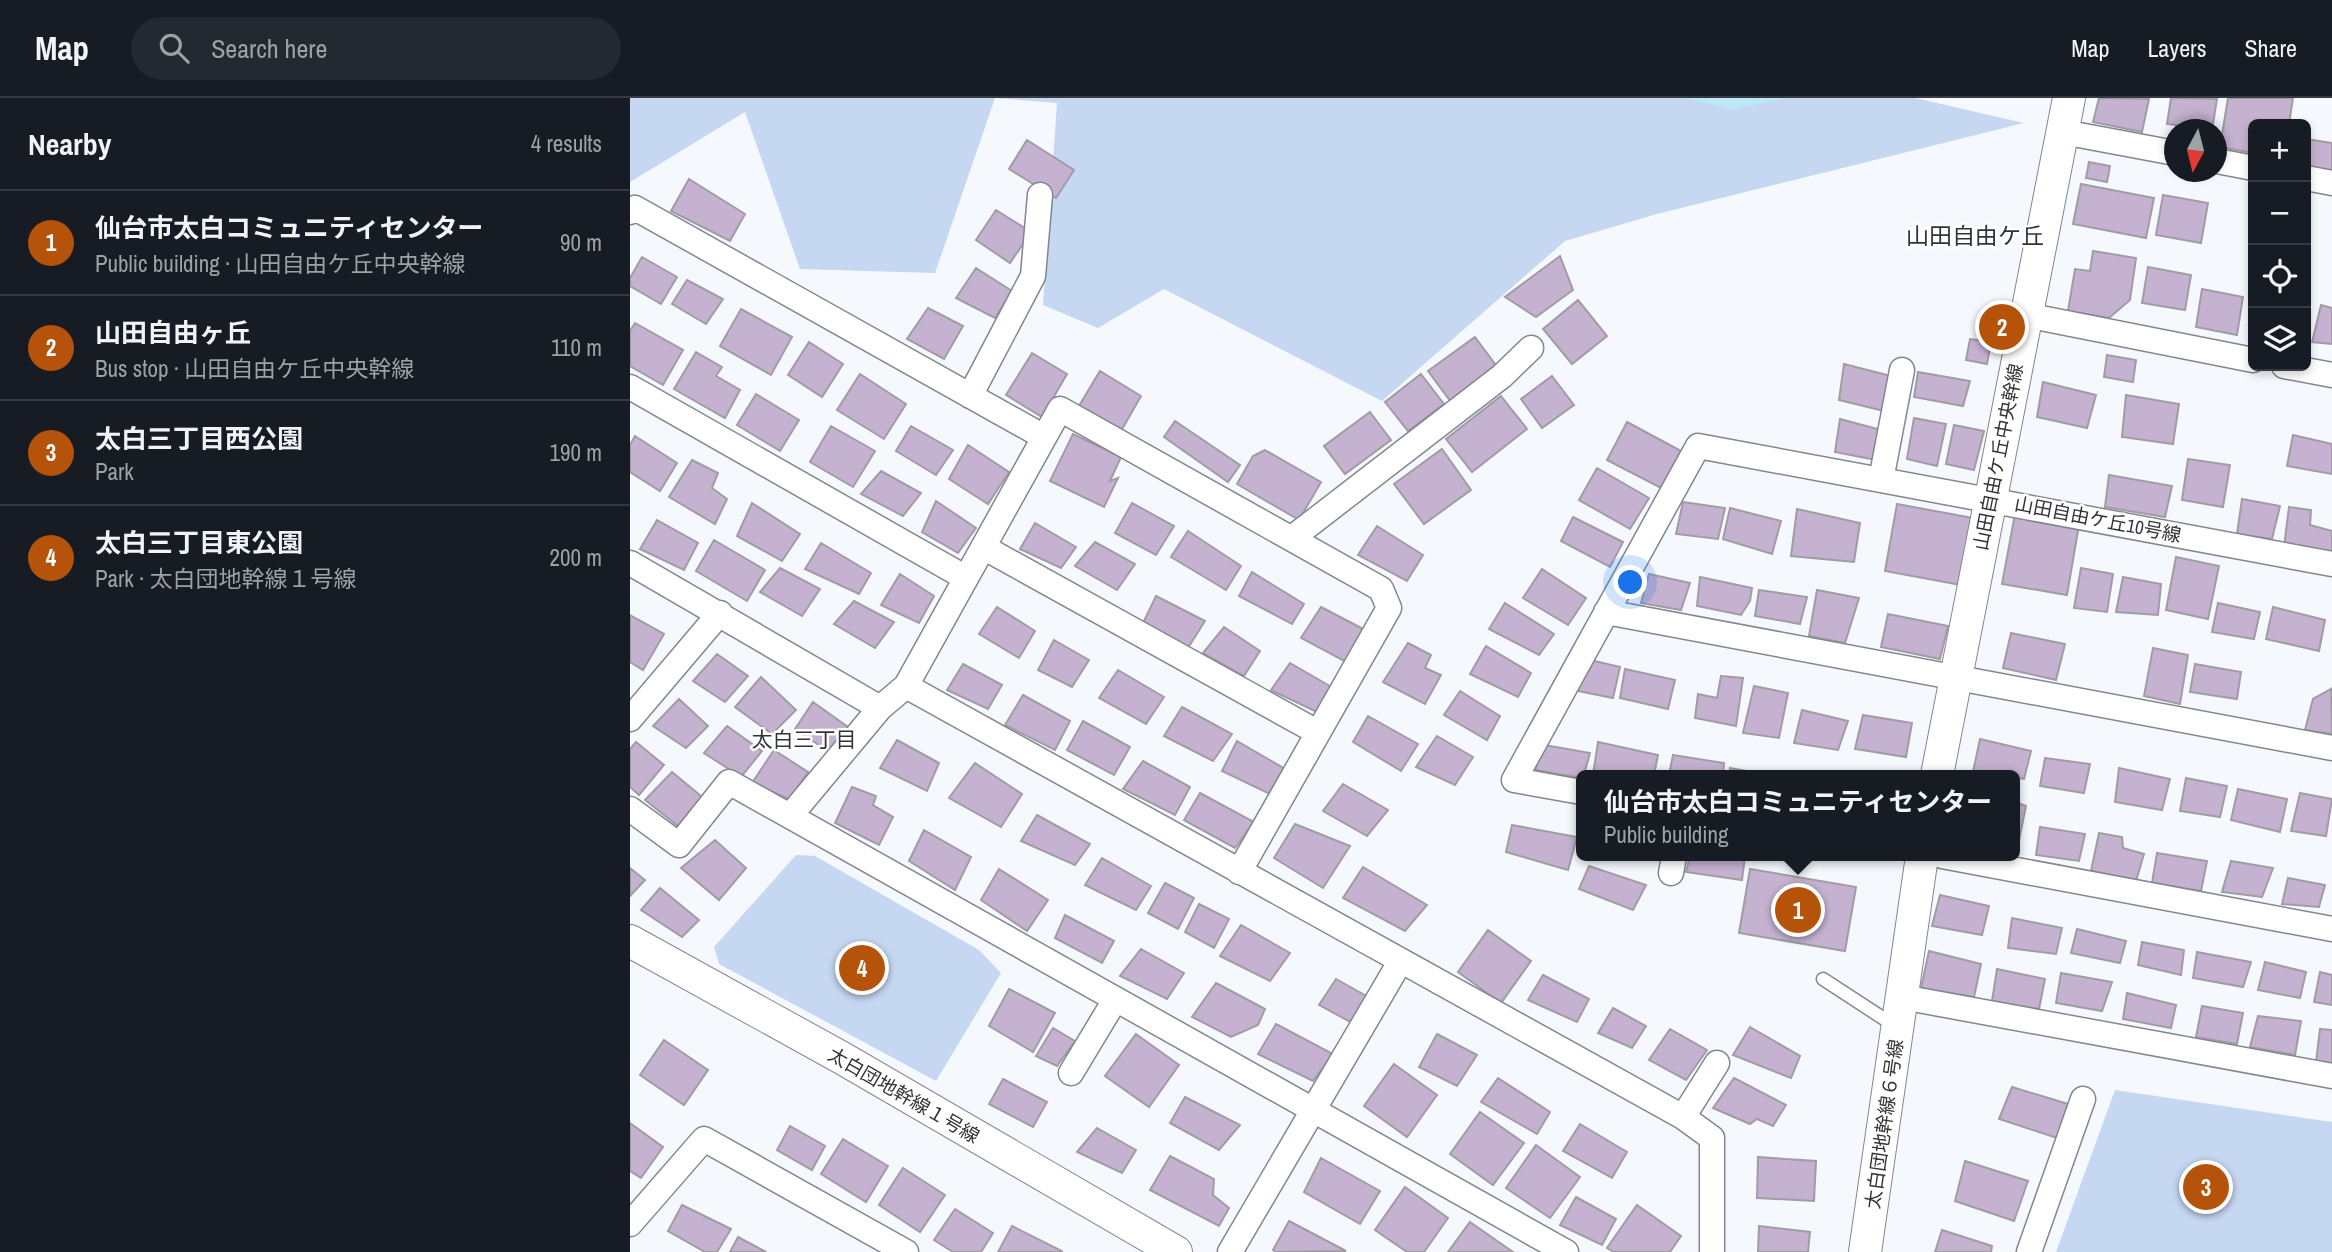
<!DOCTYPE html>
<html lang="en">
<head>
<meta charset="utf-8">
<style>
	:root { --surface:#171b24; --page:#242831; --text:#f1f3f6; --muted:#9ea1a6; --line:#363941; --accent:#b45309 }
	body { margin:0; font-family:"Archivo Narrow","Noto Sans JP",sans-serif; background:var(--page); color:var(--text) }
	.controls { position:absolute; right:21px; top:21px; display:grid; overflow:hidden; border-radius:10px; box-shadow:0 4px 10px #0003 }
	.controls button { width:63px; height:63px; display:grid; place-items:center; padding:0; border:0; border-bottom:2px solid var(--line); background:var(--surface); color:var(--text); font:35px sans-serif }
	.compass { position:absolute; left:1534px; top:21px; width:63px; height:63px; border-radius:50%; background:var(--surface); box-shadow:0 4px 10px #0003; rotate:187deg }
	.you { position:absolute; left:1001px; top:485px; width:24px; height:24px; margin:-18px; border:5px solid #fff; border-radius:50%; background:#1a73e8; box-shadow:0 0 0 10px #1a73e833 }
	.badge { display:grid; place-items:center; width:46px; height:46px; border-radius:50%; background:var(--accent); color:#fff; font-size:23px; font-weight:700 }
	.pin { position:absolute; translate:-50% -50%; border:4px solid #fff; box-shadow:0 2px 7px #0006 }
	.popup { position:absolute; left:946px; top:672px; width:444px; height:91px; box-sizing:border-box; display:grid; place-content:center; border-radius:10px; background:var(--surface); filter:drop-shadow(0 2px 5px #0005); font-size:23px; white-space:nowrap; color:var(--muted) }
	.popup b { font-size:26px; color:var(--text) }
	.popup::after { content:''; position:absolute; left:50%; top:100%; margin-left:-14px; border:14px solid transparent; border-top-color:var(--surface) }
	.list { margin:0; padding:0; list-style:none }
	h2 { display:flex; justify-content:space-between; align-items:center; height:91px; margin:0; padding:0 28px; font-size:30px }
	h2 small { font-size:23px; font-weight:400; color:var(--muted) }
	.list li { display:grid; grid-template-columns:46px 1fr auto; gap:21px; align-items:center; box-sizing:border-box; height:105px; padding:0 28px; border-top:2px solid var(--line) }
	.list b { display:block; font-size:26px; white-space:nowrap }
	.list p { margin:0; font-size:23px; white-space:nowrap; color:var(--muted) }
	.list em { font-size:23px; font-style:normal; color:var(--muted) }
	.icon { flex:none; width:38px; height:38px; fill:none; stroke:currentColor; stroke-width:2; stroke-linecap:round; stroke-linejoin:round }
	.map { position:relative; flex:none; width:1702px; height:1154px; overflow:hidden }
	header { display:flex; align-items:center; gap:42px; box-sizing:border-box; height:98px; padding:0 35px; background:var(--surface); border-bottom:2px solid var(--line) }
	header strong { font-size:33px }
	nav { display:flex; gap:38px; margin-inline-start:auto; font-size:24px }
	.search { width:490px; height:63px; background:var(--page); display:flex; align-items:center; gap:18px; box-sizing:border-box; padding:0 24px; border-radius:38px; color:var(--muted); font-size:26px }
	main { display:flex }
	aside { flex:1; background:var(--surface) }
	.map>svg:first-child { display:block }
</style>
</head>
<body>
<header>
<strong>Map</strong>
<div class="search"><svg class="icon" aria-label="search" viewBox="0 0 24 24"><circle cx="10" cy="10" r="6"/><path d="M15 15l6 6"/></svg>Search here</div>
<nav><a>Map</a><a>Layers</a><a>Share</a></nav>
</header>
<main>
<aside>
<h2>Nearby<small>4 results</small></h2>
<ul class="list">
<li><span class="badge">1</span><div><b>仙台市太白コミュニティセンター</b><p>Public building · 山田自由ケ丘中央幹線</p></div><em>90 m</em></li>
<li><span class="badge">2</span><div><b>山田自由ヶ丘</b><p>Bus stop · 山田自由ケ丘中央幹線</p></div><em>110 m</em></li>
<li><span class="badge">3</span><div><b>太白三丁目西公園</b><p>Park</p></div><em>190 m</em></li>
<li><span class="badge">4</span><div><b>太白三丁目東公園</b><p>Park · 太白団地幹線１号線</p></div><em>200 m</em></li>
</ul>
</aside>
<div class="map">
<svg width="1702" height="1154" viewBox="0 0 1702 1154">
	<rect width="100%" height="100%" fill="#f5f9fe"/>
	<path fill="#c5d7f1" d="M0,0H1285L1394,25L1027,116L935,143L752,303L534,191L468,230L413,207L427,5L365,0L305,175L170,171L115,14L0,84Z
		M166,757L185,758L349,852L371,875L306,983L89,866L84,849Z
		M1485,992L1702,1024V1154H1426Z"/>
	<path fill="#bce7f4" d="M1057,0H1154L1101,12Z"/>
	<path fill="#c5b2d1" stroke="#a19ca4" stroke-width="2" d="M1469,0L1519,1L1512,34L1463,24Z
		M1541,0L1587,1L1582,32L1537,26Z
		M1598,0H1663L1659,26H1623V55L1590,49Z
		M1676,41L1702,45V73L1676,69Z
		M397,42L444,72L426,100L379,71Z
		M1459,64L1480,68L1477,84L1456,80Z
		M59,81L115,116L100,143L41,113Z
		M1451,86L1524,100L1516,140L1443,126Z
		M1533,97L1578,105L1571,145L1526,137Z
		M366,112L401,134L380,165L346,142Z
		M1463,153L1506,160L1500,202L1479,220L1438,213L1445,171L1460,173Z
		M930,158L943,192L906,219L875,199Z
		M12,159L47,179L31,206L0,188V180Z
		M1518,169L1561,177L1555,212L1512,205Z
		M346,170L382,193L365,220L326,200Z
		M57,182L93,201L76,226L42,206Z
		M1572,191L1613,199L1607,237L1566,229Z
		M948,202L977,238L942,266L913,231Z
		M1691,207L1702,210V246L1682,244Z
		M298,210L333,228L314,261L277,241Z
		M111,211L162,239L141,277L90,248Z
		M5,225L53,252L33,287L0,268V233Z
		M845,239L871,274L824,308L798,273Z
		M1340,241L1361,244L1357,266L1336,262Z
		M179,244L213,266L192,299L158,277Z
		M66,254L92,269L86,278L110,292L95,320L44,291Z
		M402,255L437,276L412,319L376,297Z
		M1477,257L1506,262L1503,284L1474,279Z
		M1214,266L1261,278L1254,313L1209,302Z
		M470,273L511,298L491,333L449,308Z
		M1288,274L1340,283L1333,308L1284,299Z
		M230,276L276,306L254,341L207,312Z
		M791,276L814,306L778,333L755,304Z
		M922,278L944,307L912,330L891,301Z
		M1413,284L1466,297L1457,330L1407,319Z
		M126,296L169,322L150,353L107,327Z
		M1496,297L1549,306L1543,346L1492,339Z
		M871,298L897,331L842,374L816,341Z
		M740,314L761,342L715,376L694,348Z
		M1284,320L1316,326L1307,368L1277,361Z
		M1210,321L1255,333L1251,363L1205,354Z
		M545,323L610,367L598,384L534,339Z
		M997,324L1051,353L1031,390L977,362Z
		M1324,327L1354,333L1344,372L1316,366Z
		M201,328L245,353L223,389L180,364Z
		M281,328L323,352L306,377L266,353Z
		M443,336L491,359L480,383L488,380L474,409L420,383Z
		M1663,337L1702,346V376L1657,368Z
		M5,338L47,365L30,393L0,374V347Z
		M338,347L379,374L358,406L319,381Z
		M812,351L841,392L794,426L764,386Z
		M635,352L691,384L669,422L607,386L623,358Z
		M1558,361L1600,367L1593,409L1552,402Z
		M62,362L88,375L82,390L97,401L85,426L39,399Z
		M967,370L1019,400L1000,431L949,402Z
		M251,373L291,395L273,418L231,396Z
		M1479,377L1542,388L1535,419L1475,409Z
		M1612,401L1650,408L1642,441L1607,436Z
		M306,403L346,430L328,455L292,434Z
		M1053,404L1095,410L1088,441L1046,436Z
		M122,405L170,436L152,463L107,438Z
		M502,405L544,428L526,457L485,435Z
		M1267,406L1343,420L1331,487L1255,473Z
		M1659,409L1681,412L1680,427L1702,433V458L1654,449Z
		M1100,410L1151,423L1142,456L1093,441Z
		M1167,411L1230,425L1224,464L1161,458Z
		M1385,416L1449,427L1437,497L1372,486Z
		M943,419L993,444L980,469L931,443Z
		M27,422L68,445L54,472L10,451Z
		M405,425L446,449L431,470L390,451Z
		M747,428L793,457L777,483L728,457Z
		M558,433L611,468L596,492L541,459Z
		M84,442L135,472L117,503L66,473Z
		M465,444L505,466L487,492L445,468Z
		M191,445L241,475L229,496L175,471Z
		M1546,459L1589,468L1578,521L1536,512Z
		M150,470L190,491L172,518L130,494Z
		M1451,470L1483,476L1477,514L1444,510Z
		M912,471L956,500L938,527L893,500Z
		M622,474L674,506L662,526L609,498Z
		M270,476L304,498L289,525L251,507Z
		M1019,476L1060,485L1051,512L1011,505Z
		M1070,479L1122,490L1120,503L1111,517L1067,508Z
		M1493,479L1531,486L1528,517L1486,514Z
		M1129,492L1177,499L1170,526L1125,518Z
		M1187,492L1229,500L1215,545L1179,538Z
		M526,498L575,523L558,550L513,525Z
		M224,503L264,524L245,550L204,526Z
		M875,505L924,536L909,557L859,531Z
		M1588,505L1630,514L1624,541L1582,534Z
		M367,509L405,533L389,560L349,536Z
		M691,509L737,533L718,565L671,540Z
		M1643,509L1695,522L1689,553L1636,541Z
		M1258,516L1318,528L1310,561L1251,549Z
		M0,517L34,536L13,572L0,564Z
		M594,529L630,553L614,578L573,555Z
		M1381,535L1435,546L1426,582L1373,570Z
		M424,542L459,562L442,589L408,572Z
		M778,545L801,557L795,570L811,577L795,606L753,584Z
		M856,548L901,575L888,599L840,576Z
		M1523,550L1558,557L1550,606L1514,598Z
		M87,556L118,578L95,604L63,583Z
		M956,561L990,569L983,600L948,593Z
		M660,565L705,591L691,616L641,592Z
		M333,566L372,587L358,611L317,592Z
		M1565,566L1611,574L1607,601L1560,594Z
		M995,571L1045,582L1038,611L990,600Z
		M488,572L534,599L516,626L469,600Z
		M1091,578L1113,580L1106,628L1065,620L1068,596L1087,600Z
		M131,579L166,612L142,636L105,609Z
		M1124,588L1158,595L1149,640L1113,635Z
		M1701,591L1702,636L1675,632L1683,601Z
		M830,593L870,618L857,642L814,617Z
		M393,597L440,623L425,652L375,627Z
		M49,601L78,628L56,650L23,628Z
		M183,604L218,629L199,654L165,631Z
		M552,609L602,636L583,663L534,638Z
		M1172,612L1218,623L1208,652L1164,645Z
		M1233,617L1282,625L1276,659L1225,651Z
		M738,618L788,646L771,673L723,644Z
		M453,623L500,649L484,677L437,652Z
		M97,628L132,653L111,679L74,655Z
		M807,638L843,659L825,687L786,669Z
		M1350,641L1401,653L1394,681L1343,674Z
		M267,642L309,665L297,693L250,670Z
		M607,643L657,672L642,697L592,673Z
		M6,644L34,667L9,697L0,689V651Z
		M968,644L1028,657L1024,677L989,674V677H963Z
		M909,646L960,655L954,677L951,680L906,672Z
		M144,652L178,674L159,701L122,685Z
		M1043,657L1094,665L1093,677H1039Z
		M1415,660L1460,666L1454,695L1410,688Z
		M513,663L560,689L545,717L493,691Z
		M345,665L392,696L371,729L319,700Z
		M1100,670L1139,677H1099Z
		M1489,670L1540,681L1532,712L1485,704Z
		M42,674L72,699L48,728L15,702Z
		M1556,680L1597,688L1590,719L1550,713Z
		M713,686L758,712L737,738L693,713Z
		M222,689L246,698L243,707L263,719L249,747L205,725Z
		M1608,691L1657,701L1650,734L1601,722Z
		M570,695L624,724L605,750L554,722Z
		M1670,695L1702,701L1696,738L1661,733Z
		M1385,704L1396,708L1387,752H1385Z
		M407,717L460,746L445,767L391,743Z
		M665,726L720,748L693,790L644,760Z
		M882,727L947,739L938,772L876,754Z
		M1410,729L1455,736L1449,763L1406,757Z
		M294,732L341,759L325,792L279,763Z
		M1469,735L1492,739L1493,750L1514,756L1506,783L1461,773Z
		M85,742L116,770L89,802L51,770Z
		M1527,755L1577,763L1571,793L1522,785Z
		M1060,758H1115L1112,782L1056,774Z
		M472,760L521,788L506,812L455,787Z
		M1601,763L1643,770L1632,799L1592,794Z
		M959,768L1016,787L1003,812L949,791Z
		M733,769L797,807L775,833L713,800Z
		M0,770L15,782L0,798Z
		M369,771L418,802L397,833L351,802Z
		M1120,771L1226,789L1215,853L1109,835Z
		M1658,780L1695,787L1689,809L1652,806Z
		M535,785L564,800L548,831L518,815Z
		M30,790L69,822L52,839L11,812Z
		M1310,797L1359,808L1352,837L1302,828Z
		M569,806L599,821L584,850L555,834Z
		M435,817L484,843L472,865L425,840Z
		M1382,820L1432,830L1426,856L1378,850Z
		M611,827L660,855L640,883L590,858Z
		M1447,831L1496,843L1490,865L1441,855Z
		M858,832L901,863L871,905L828,874Z
		M1512,844L1554,852L1551,877L1508,867Z
		M511,851L554,875L537,901L490,878Z
		M1299,853L1351,866L1344,899L1291,890Z
		M1567,854L1621,864L1613,889L1563,880Z
		M1635,864L1676,874L1670,900L1628,892Z
		M1367,871L1415,881L1409,911L1362,903Z
		M1690,874L1702,877V907L1684,904Z
		M1431,875L1482,884L1472,913L1426,905Z
		M913,877L959,901L947,924L898,902Z
		M706,881L740,900L724,926L689,907Z
		M586,885L635,911L628,927L601,939L562,919Z
		M379,891L425,915L403,954L359,928Z
		M1497,895L1546,907L1541,930L1493,921Z
		M1572,908L1613,915L1607,946L1566,939Z
		M983,910L1016,928L1002,950L968,935Z
		M1628,918L1671,923L1665,957L1620,949Z
		M646,926L703,956L683,983L628,956Z
		M1120,929L1170,958L1161,980L1103,957Z
		M423,930L445,943L427,968L406,958Z
		M1040,931L1077,952L1056,982L1019,962Z
		M1690,931L1702,932V965L1686,964Z
		M506,936L549,967L519,1009L475,978Z
		M807,936L847,957L827,988L789,969Z
		M34,942L78,972L54,1007L10,977Z
		M764,966L807,997L777,1039L734,1008Z
		M868,980L920,1014L907,1036L851,1004Z
		M1104,980L1156,1007L1143,1028L1127,1021L1120,1026L1083,1010Z
		M373,981L417,1004L403,1029L359,1006Z
		M1382,989L1438,1006L1427,1040L1369,1021Z
		M555,999L610,1027L589,1052L540,1025Z
		M850,1014L894,1045L863,1087L820,1056Z
		M0,1025L33,1049L11,1080L0,1073Z
		M950,1026L997,1054L982,1080L933,1053Z
		M160,1028L195,1048L182,1072L147,1052Z
		M467,1030L506,1052L492,1075L447,1054Z
		M213,1041L258,1068L236,1104L191,1076Z
		M906,1047L950,1079L920,1120L876,1090Z
		M540,1058L584,1081L583,1097L599,1110L589,1128L520,1092Z
		M1128,1059L1186,1063L1184,1103L1127,1100Z
		M691,1060L750,1093L730,1126L674,1094Z
		M1335,1063L1398,1083L1384,1123L1325,1103Z
		M273,1070L315,1097L290,1134L249,1107Z
		M775,1089L818,1120L794,1154H777L745,1132Z
		M946,1099L986,1121L972,1147L930,1127Z
		M52,1107L101,1131L87,1154H75L38,1133Z
		M1007,1107L1051,1138L1040,1154H984L977,1150Z
		M325,1111L363,1135L351,1154H323L304,1142Z
		M659,1123L716,1153L646,1154L643,1152Z
		M840,1124L883,1154H818Z
		M382,1128L432,1153V1154H368Z
		M1129,1128L1180,1134L1178,1154H1128Z
		M1312,1132L1362,1148L1361,1154H1305Z
		M108,1139L136,1154H100Z"/>
	<g fill="none" stroke-linecap="round" stroke-linejoin="round">
		<g stroke="#82878f" stroke-width="15">
			<path id="service" d="M1193,881L1265,928"/>
		</g>
		<g stroke="#82878f" stroke-width="27">
			<path id="minor" d="M1433,34L1545,55
				M1587,63L1623,70
				M1676,80L1702,85
				M0,114L5,110L414,339
				M1396,217L1623,262
				M1654,268L1702,277
				M0,289L336,480
				M340,298L403,178L410,97
				M1251,382L1272,272
				M662,440L872,278L901,250
				M353,449L687,634
				M0,465L250,610
				M976,514L1702,650
				M276,588L1053,1019L1082,1040V1154
				M0,621L90,515
				M951,694L884,682L1068,348L1702,466
				M0,711L49,747L99,684L936,1154
				M160,718L250,610L276,588L430,311L751,491L759,510L609,774
				M1312,758L1702,831
				M1041,775L1044,758
				M1272,899L1702,978
				M441,975L485,902
				M1053,1019L1087,965
				M0,1126L74,1041L276,1154
				M600,1154L770,864
				M1399,1154L1453,1001"/>
		</g>
		<g stroke="#82878f" stroke-width="34">
			<path id="tertiary" d="M1307,677L1439,0
				M0,843L212,960L546,1154
				M1235,1154L1292,758"/>
		</g>
		<use href="#service" stroke="#fff" stroke-width="12"/>
		<use href="#minor" stroke="#fff" stroke-width="24"/>
		<use href="#tertiary" stroke="#fff" stroke-width="32"/>
	</g>
	<g text-anchor="middle" stroke-width="5" stroke-linejoin="round" paint-order="stroke">
		<g font-size="19" fill="#313336" stroke="#fff">
			<text transform="translate(1368 359) rotate(-79)" y="7">山田自由ケ丘中央幹線</text>
			<text transform="translate(1468 421) rotate(11)" y="7">山田自由ケ丘10号線</text>
			<text transform="translate(274 997) rotate(30)" y="7">太白団地幹線１号線</text>
			<text transform="translate(1254 1026) rotate(-82)" y="7">太白団地幹線６号線</text>
		</g>
		<g font-size="21" fill="#313336" stroke="#fff">
			<text x="174" y="649">太白三丁目</text>
		</g>
		<g font-size="23" fill="#313336" stroke="#fff">
			<text x="1345" y="146">山田自由ケ丘</text>
		</g>
	</g>
</svg>
<div class="controls">
<button>+</button>
<button>−</button>
<button><svg class="icon" aria-label="locate" viewBox="0 0 24 24"><circle cx="12" cy="12" r="6"/><path d="M12 2v4M12 18v4M2 12h4M18 12h4"/></svg></button>
<button><svg class="icon" aria-label="layers" viewBox="0 0 24 24"><path d="M12 4l9 5-9 5-9-5zM3 14l9 5 9-5"/></svg></button>
</div>
<svg class="compass" viewBox="-18 -18 36 36"><path d="M0-13l5 13h-10z" fill="#e53935"/><path d="M0 13l5-13h-10z" fill="#9ea1a6"/></svg>
<div class="you"></div>
<div class="pin badge" style="left:1168px;top:812px">1</div>
<div class="popup"><b>仙台市太白コミュニティセンター</b>Public building</div>
<div class="pin badge" style="left:1372px;top:229px">2</div>
<div class="pin badge" style="left:1576px;top:1089px">3</div>
<div class="pin badge" style="left:232px;top:870px">4</div>
</div>
</main>
</body>
</html>
